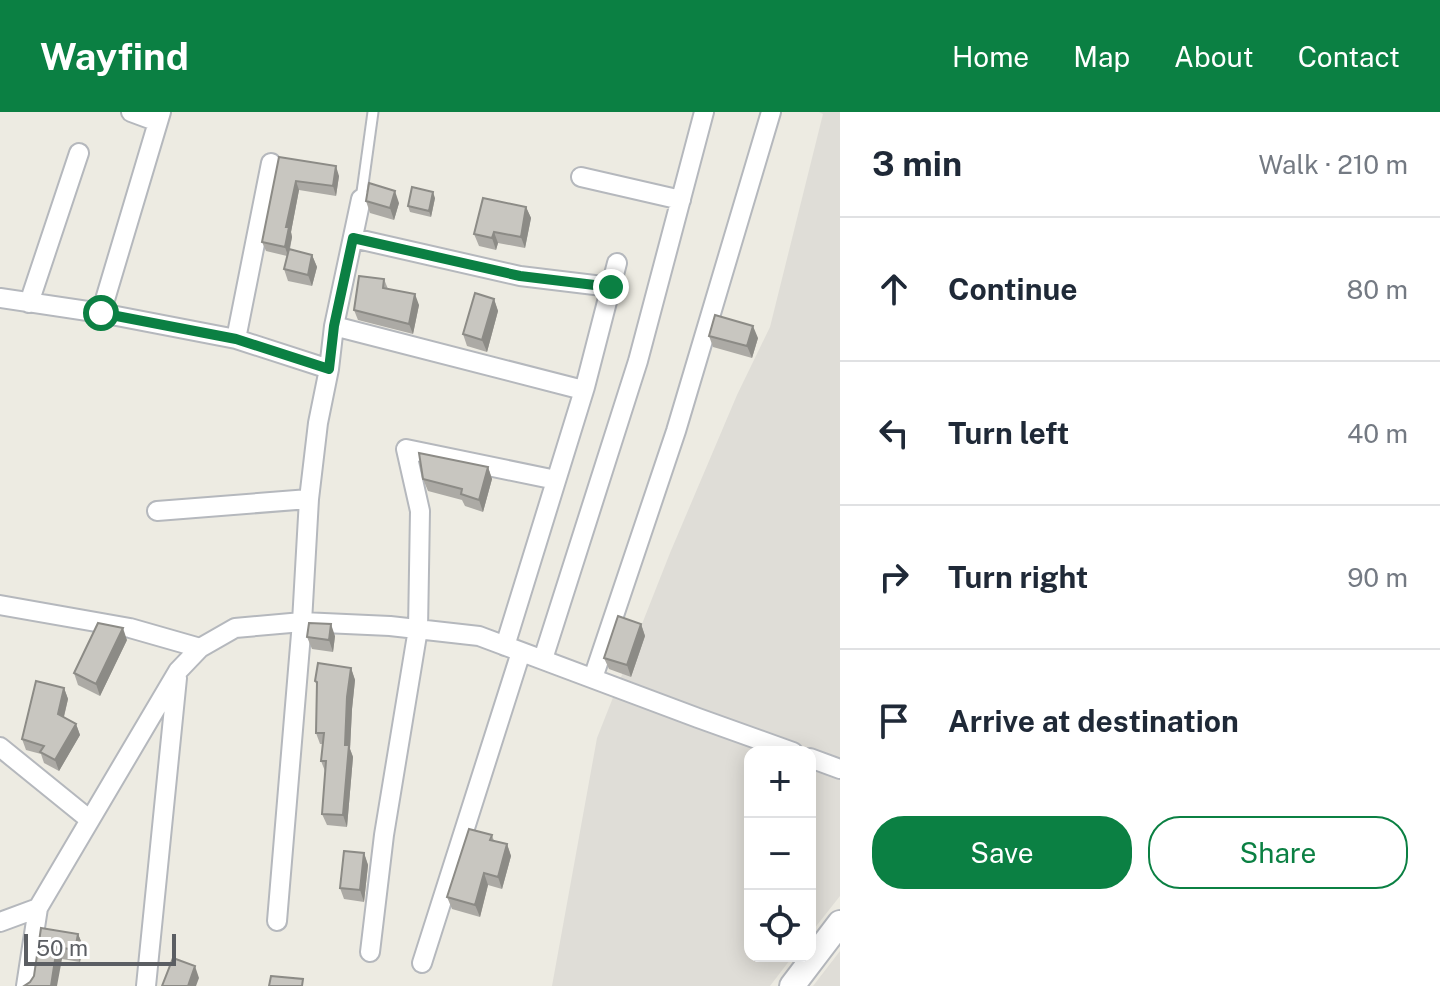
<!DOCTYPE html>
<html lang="en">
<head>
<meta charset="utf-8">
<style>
	:root { --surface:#fff; --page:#f6f6f7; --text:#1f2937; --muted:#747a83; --line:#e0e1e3; --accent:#0b8043 }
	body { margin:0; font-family:"Public Sans",sans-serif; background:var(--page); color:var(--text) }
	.controls { position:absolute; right:24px; bottom:24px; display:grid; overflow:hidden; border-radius:16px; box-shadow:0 4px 20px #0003 }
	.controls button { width:72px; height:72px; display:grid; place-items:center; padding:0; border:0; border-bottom:2px solid var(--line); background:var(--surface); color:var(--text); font:40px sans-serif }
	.scale { position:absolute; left:24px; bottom:20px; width:152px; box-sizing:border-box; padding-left:8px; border:4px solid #5b5e63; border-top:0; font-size:22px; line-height:28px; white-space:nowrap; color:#5b5e63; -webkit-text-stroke:6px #fff; paint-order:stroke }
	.stop { position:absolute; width:24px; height:24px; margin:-18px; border:6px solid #0b8043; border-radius:50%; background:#fff }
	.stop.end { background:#0b8043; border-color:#fff; box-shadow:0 2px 8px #0008 }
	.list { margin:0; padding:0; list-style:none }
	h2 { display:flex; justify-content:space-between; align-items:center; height:104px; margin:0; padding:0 32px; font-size:34px }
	h2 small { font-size:26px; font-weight:400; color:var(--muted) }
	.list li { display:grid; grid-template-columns:52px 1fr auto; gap:24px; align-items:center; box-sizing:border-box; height:144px; padding:0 32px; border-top:2px solid var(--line) }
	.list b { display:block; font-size:30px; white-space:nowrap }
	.list em { font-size:26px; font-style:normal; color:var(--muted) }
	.actions { display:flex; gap:16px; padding:24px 32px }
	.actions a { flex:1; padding:18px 0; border:2px solid var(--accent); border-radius:32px; text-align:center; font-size:28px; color:var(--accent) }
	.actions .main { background:var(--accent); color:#fff }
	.icon { flex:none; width:44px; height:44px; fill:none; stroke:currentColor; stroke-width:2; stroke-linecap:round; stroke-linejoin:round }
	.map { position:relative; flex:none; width:840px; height:874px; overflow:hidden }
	header { display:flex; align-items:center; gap:48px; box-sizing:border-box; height:112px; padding:0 40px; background:var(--accent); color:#fff }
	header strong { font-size:38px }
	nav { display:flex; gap:44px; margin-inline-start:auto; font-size:28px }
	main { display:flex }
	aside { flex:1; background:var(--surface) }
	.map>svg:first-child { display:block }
</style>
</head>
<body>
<header>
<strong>Wayfind</strong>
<nav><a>Home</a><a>Map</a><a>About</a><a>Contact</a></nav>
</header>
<main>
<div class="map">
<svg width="840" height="874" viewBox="0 0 840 874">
	<rect width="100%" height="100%" fill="#edebe2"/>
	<path fill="#dfddd7" d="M819,0H840V784L810,822V640H750V844H793L770,874H552L597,626L670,441L737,283L770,215L823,2Z
		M840,839V874H813Z"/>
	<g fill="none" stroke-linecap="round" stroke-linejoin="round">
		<g stroke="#b5b8bd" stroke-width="13">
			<path id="service" d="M361,87L373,0"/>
		</g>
		<g stroke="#b5b8bd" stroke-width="22">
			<path id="minor" d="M131,0L158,10
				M581,65L681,88
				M353,126L520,164L611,175
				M0,186L101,201L236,227L329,257
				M29,191L79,41
				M101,201L161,0
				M334,214L583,278
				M236,227L271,51
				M157,399L309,387
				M0,493L130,516L200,536
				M505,534L585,275L617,151
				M543,547L638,249L704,0
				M593,566L676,319L771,0
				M0,635L90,708
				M810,646L840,657
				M277,809L302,510L309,387L318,311L329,257L334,214L361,87
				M0,810L38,796L178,559L200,536L235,516L302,510L390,514L479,524L698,606L793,640
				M370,840L384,723L418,517L420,399L406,337L556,368
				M422,851L521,540
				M26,874L38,796
				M146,874L177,566"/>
		</g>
		<g stroke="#b5b8bd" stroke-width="28">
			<path id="tertiary" d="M792,874L840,811"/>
		</g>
		<use href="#service" stroke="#fff" stroke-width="9"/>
		<use href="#minor" stroke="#fff" stroke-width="18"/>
		<use href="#tertiary" stroke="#fff" stroke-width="24"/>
	</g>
	<path fill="#acaaa5" d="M279,45L339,64L336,84L299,78L291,120L292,125L290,137L312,143L317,155L312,174L288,169L284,157L287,144L266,139L262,130Z
		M435,86L431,105L410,100L408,94Z
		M366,89L399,91L394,108L370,101Z
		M526,95L531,106L525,136L498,131L496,138L479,134L474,122Z
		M384,167L388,177L419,193L413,222L358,208L354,198Z
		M494,187L498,199L487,240L467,234L463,222Z
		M709,224L758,226L752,246L713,235Z
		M488,355L492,367L483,400L465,394L462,388L428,379L423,367Z
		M641,512L645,524L631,565L609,557L604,546Z
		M335,524L333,540L312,537L307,525Z
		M127,528L100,584L78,573L74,561Z
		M351,556L355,568L352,597L350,637L353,645L347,715L327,713L322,702L325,659L321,649L323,632H320L316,621L317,574L315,569Z
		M64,576L68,587L64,605L76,612L80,623L59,659L44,651L41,642L26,638L22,627Z
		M492,723L494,729L507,732L511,744L502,777L488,773L480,805L452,797L447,785Z
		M364,741L368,753L364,790L344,787L340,776Z
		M41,816L78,822L83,834L80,850L62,847L30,870L34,864Z"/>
	<path fill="#8c8b86" d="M336,54L339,64L336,84L333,74Z
		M296,69L299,78L291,120L292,125L288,144L285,135L286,115Z
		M395,79L399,91L394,108L390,96Z
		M433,80L435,86L431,105L429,99Z
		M526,95L531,106L525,136L521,125Z
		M494,120L498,131L496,138L492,126Z
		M312,143L317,155L312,174L308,163Z
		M415,182L419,193L413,222L409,212Z
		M494,187L498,199L487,240L482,228Z
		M753,214L758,226L752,246L747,234Z
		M488,355L492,367L483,400L479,388Z
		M331,512L335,524L333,540L329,528Z
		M641,512L645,524L631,565L627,553Z
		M123,516L127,528L100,584L96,572Z
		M351,556L355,568L352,597L350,637L353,645L347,715L343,703L347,585Z
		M64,576L68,587L62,612L58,602Z
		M76,612L80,623L59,659L55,648Z
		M507,732L511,744L502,777L498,765Z
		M364,741L368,753L364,790L360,778Z
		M484,761L488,773L480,805L475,793Z
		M78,822L83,834L80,850L75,838Z
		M57,835L62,847L57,874H51Z
		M195,854L199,866L196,874H188Z"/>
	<path fill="#c8c6c0" stroke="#8c8b86" stroke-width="2" d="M279,45L336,54L333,74L296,69L286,115H289L285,135L262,130Z
		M369,71L395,79L390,96L366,89Z
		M412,75L433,80L429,99L408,94Z
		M483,86L526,95L521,125L494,120L492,126L474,122Z
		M289,137L312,143L308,163L284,157Z
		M359,164L384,167L383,176L415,182L409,212L354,198Z
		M475,181L494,187L482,228L463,222Z
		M715,203L753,214L747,234L709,224Z
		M419,341L488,355L479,388L461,382L462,377L423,367Z
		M618,504L641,512L627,553L604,546Z
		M98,511L123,516L96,572L74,561Z
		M309,511L331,512L329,528L307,525Z
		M318,551L351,556L347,585L345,633H349L343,703L322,702L326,649H321L324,621H316L317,570L315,569Z
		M36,569L64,576L58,602L76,612L55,648L40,640L44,634L22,627Z
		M469,717L492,723L490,728L507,732L498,765L484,761L475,793L447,785Z
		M344,739L364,741L360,778L340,776Z
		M41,816L78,822L75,838L57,835L51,874H24L30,870L34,864Z
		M173,846L195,854L188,874H162Z
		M271,864L303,867L302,874H269Z"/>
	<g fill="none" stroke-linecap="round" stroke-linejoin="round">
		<path stroke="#0b8043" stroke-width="10" d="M101,201L236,227L329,257L334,214L353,126L520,164L611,175"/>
	</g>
</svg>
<div class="controls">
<button>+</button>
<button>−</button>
<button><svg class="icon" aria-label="locate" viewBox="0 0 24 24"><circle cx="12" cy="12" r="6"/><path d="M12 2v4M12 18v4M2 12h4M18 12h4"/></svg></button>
</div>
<div class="scale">50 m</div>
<div class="stop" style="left:101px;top:201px"></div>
<div class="stop end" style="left:611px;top:175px"></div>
</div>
<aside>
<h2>3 min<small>Walk · 210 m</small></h2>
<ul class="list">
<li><svg class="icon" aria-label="ahead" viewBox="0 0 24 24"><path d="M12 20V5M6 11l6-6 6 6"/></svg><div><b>Continue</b></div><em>80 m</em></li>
<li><svg class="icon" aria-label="left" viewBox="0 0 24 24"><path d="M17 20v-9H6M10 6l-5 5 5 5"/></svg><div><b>Turn left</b></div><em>40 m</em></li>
<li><svg class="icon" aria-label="right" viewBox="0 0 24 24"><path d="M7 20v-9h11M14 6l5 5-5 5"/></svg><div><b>Turn right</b></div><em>90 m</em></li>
<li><svg class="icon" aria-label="arrive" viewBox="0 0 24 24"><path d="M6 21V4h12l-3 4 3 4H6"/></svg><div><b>Arrive at destination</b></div></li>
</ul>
<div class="actions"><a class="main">Save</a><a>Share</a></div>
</aside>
</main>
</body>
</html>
